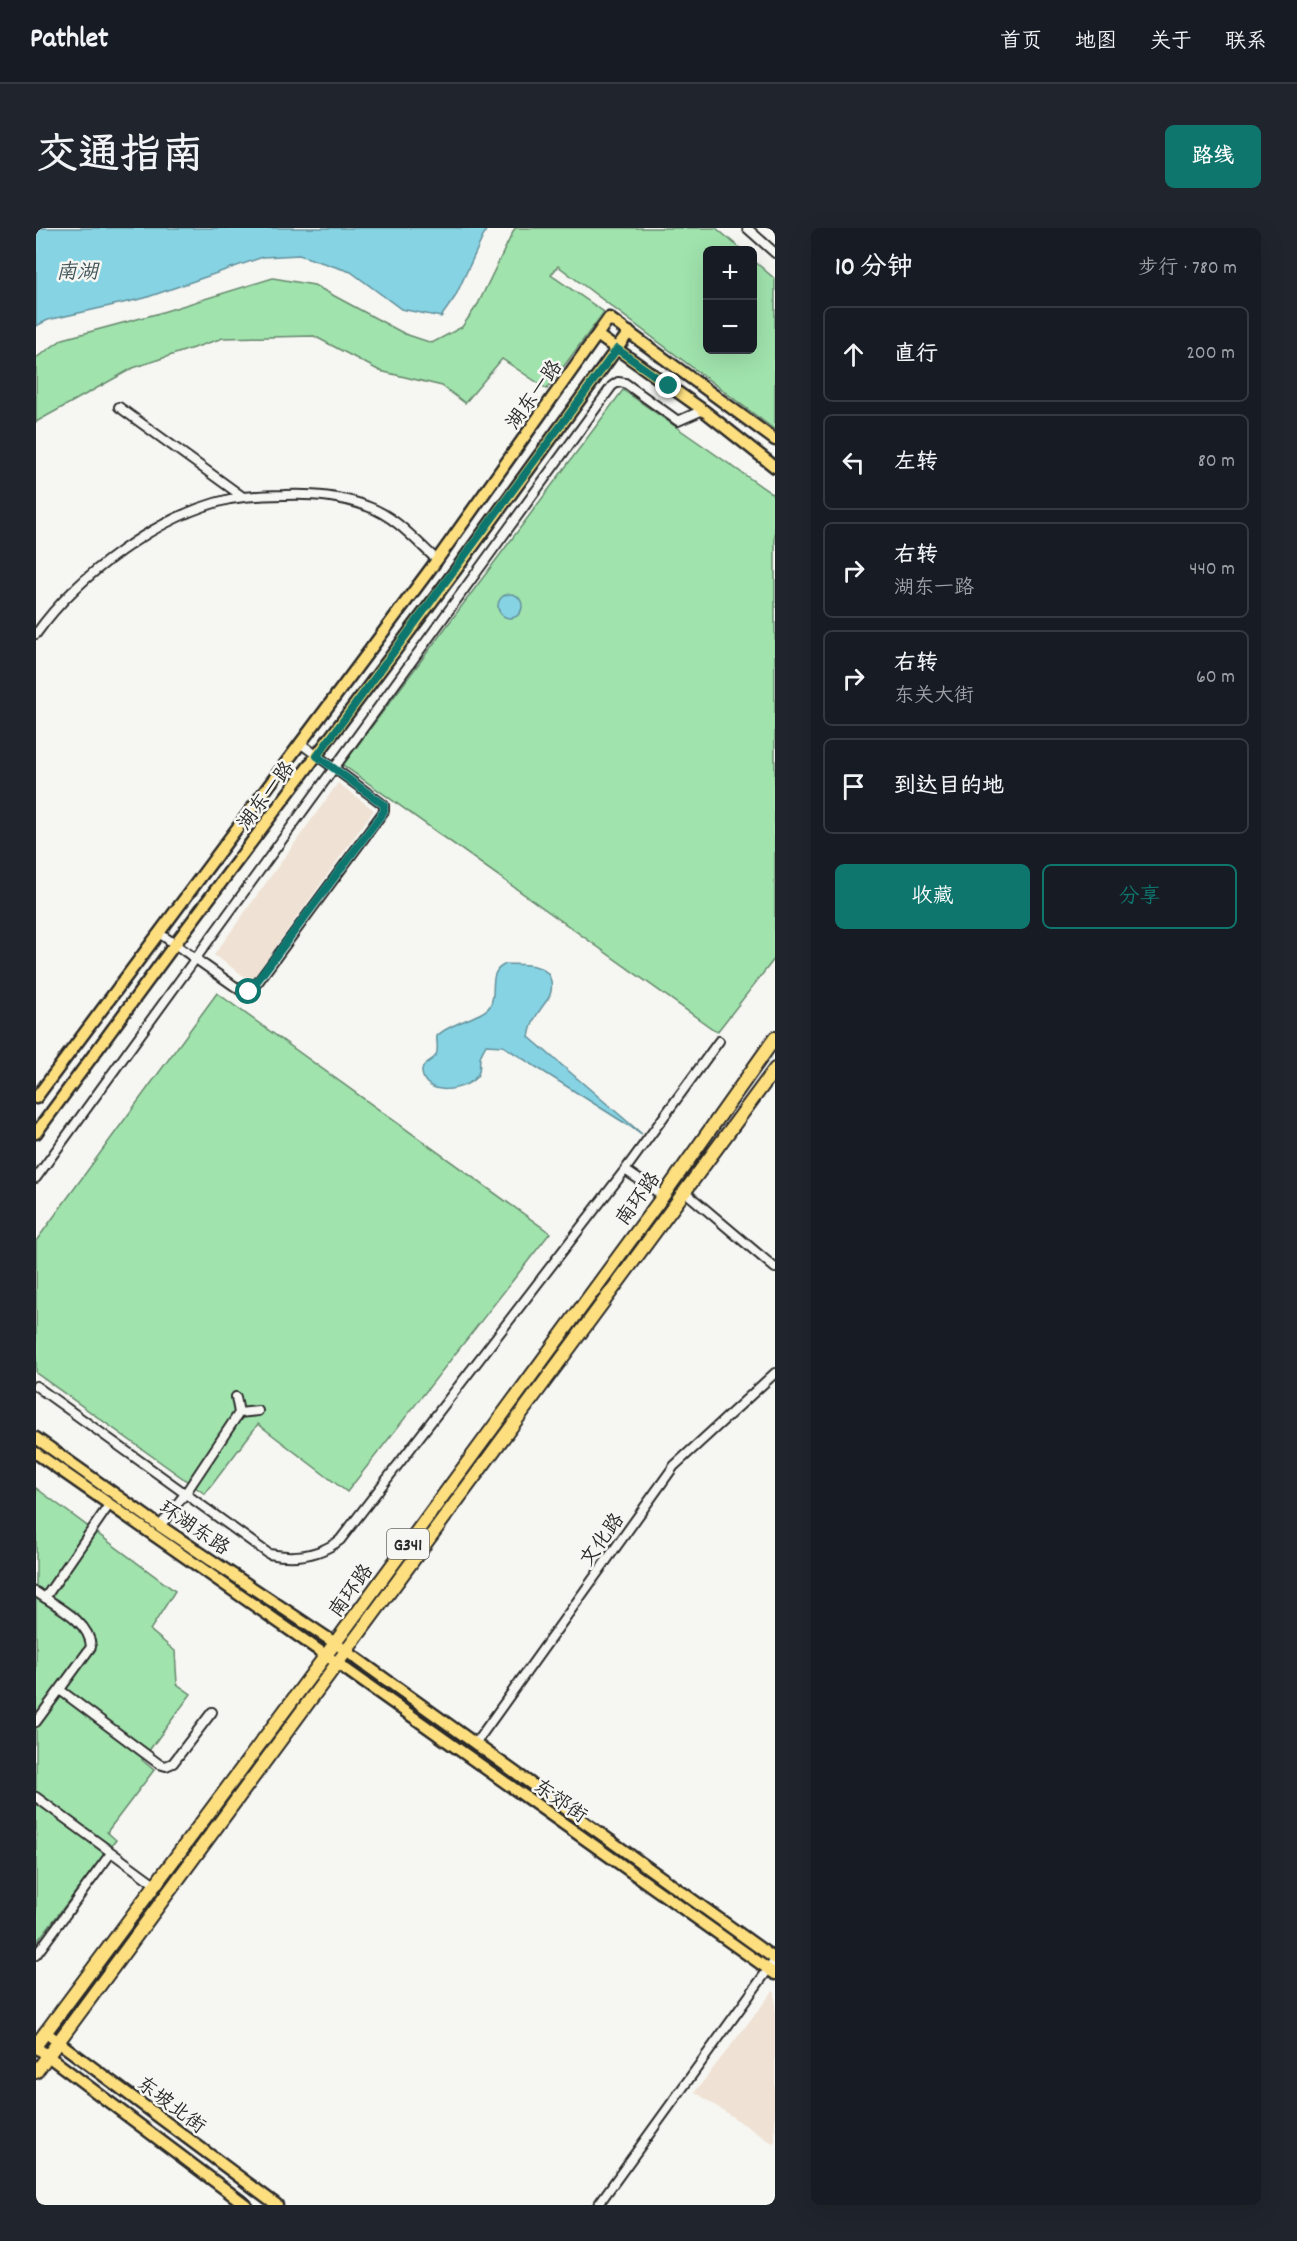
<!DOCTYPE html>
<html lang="zh">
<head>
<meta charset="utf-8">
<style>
	:root { --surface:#171b24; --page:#20242c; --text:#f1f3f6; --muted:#9ea1a6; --line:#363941; --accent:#0f766e }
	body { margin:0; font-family:Dekko,"LXGW WenKai TC",sans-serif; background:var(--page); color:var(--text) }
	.controls { position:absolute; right:18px; top:18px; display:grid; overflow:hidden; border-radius:9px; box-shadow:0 6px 24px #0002 }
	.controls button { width:54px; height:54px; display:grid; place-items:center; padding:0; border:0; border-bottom:2px solid var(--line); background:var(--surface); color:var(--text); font:30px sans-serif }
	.stop { position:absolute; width:18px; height:18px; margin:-14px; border:4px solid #0f766e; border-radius:50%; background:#fff }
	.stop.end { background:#0f766e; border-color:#fff; box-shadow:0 2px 6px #0008 }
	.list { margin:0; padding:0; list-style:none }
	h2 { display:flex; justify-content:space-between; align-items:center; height:78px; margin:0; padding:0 24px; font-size:26px }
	h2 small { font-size:20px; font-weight:400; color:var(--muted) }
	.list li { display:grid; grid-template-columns:39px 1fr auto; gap:18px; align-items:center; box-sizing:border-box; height:96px; margin:0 12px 12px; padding:0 12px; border:2px solid var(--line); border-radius:9px }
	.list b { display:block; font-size:22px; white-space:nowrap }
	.list p { margin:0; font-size:20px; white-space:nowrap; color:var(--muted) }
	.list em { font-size:20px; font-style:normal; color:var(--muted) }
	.actions { display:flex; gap:12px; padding:18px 24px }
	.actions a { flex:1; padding:14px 0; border:2px solid var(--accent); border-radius:9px; text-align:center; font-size:21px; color:var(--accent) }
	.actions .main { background:var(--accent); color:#fff }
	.icon { flex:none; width:33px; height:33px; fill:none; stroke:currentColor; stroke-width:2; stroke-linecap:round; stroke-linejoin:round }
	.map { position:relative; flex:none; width:739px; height:1977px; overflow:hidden; border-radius:9px }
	header { display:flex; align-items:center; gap:36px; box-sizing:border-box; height:84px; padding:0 30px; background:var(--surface); border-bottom:2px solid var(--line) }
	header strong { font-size:28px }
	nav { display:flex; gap:33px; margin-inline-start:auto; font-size:21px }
	.intro { display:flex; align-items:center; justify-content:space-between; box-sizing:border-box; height:144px; padding:0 36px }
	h1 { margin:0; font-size:42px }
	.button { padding:15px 27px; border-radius:9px; background:var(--accent); color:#fff; font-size:21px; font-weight:700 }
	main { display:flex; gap:36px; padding:0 36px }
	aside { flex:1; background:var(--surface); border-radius:9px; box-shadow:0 6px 24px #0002 }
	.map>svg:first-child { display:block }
</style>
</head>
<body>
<header>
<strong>Pathlet</strong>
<nav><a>首页</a><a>地图</a><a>关于</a><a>联系</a></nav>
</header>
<div class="intro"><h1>交通指南</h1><a class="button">路线</a></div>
<main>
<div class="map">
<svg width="739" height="1977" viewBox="0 0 739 1977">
	<rect width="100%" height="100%" fill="#f6f6f2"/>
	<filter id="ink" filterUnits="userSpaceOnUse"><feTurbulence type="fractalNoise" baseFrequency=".0167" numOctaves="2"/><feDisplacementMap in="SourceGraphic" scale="12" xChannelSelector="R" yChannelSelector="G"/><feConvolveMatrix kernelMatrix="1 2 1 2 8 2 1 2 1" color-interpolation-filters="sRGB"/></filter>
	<g filter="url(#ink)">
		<path fill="#efe2d4" d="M302,555L338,582L215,753L178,727Z
			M737,1763L739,1764V1917L659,1864Z"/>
		<path fill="#a0e3ad" stroke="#66876c" stroke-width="1.5" d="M479,0H680L706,22H672V122H716L717,32L739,51V202L522,38L515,47L568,84L511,161L466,131L429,175L406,158L344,143L278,108L187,110L97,140L0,194V130L27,111L120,86L237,50L278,57L369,106L396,115L426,99L442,76Z
			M587,162L739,268V730L681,804L307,537Z
			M181,765L514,1005L311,1264L222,1196L169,1266L0,1145V1013Z
			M0,1260L139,1363L114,1402L139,1423L141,1456L155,1466L106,1532L118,1542L71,1604L80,1612L0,1715Z"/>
		<path fill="#86d3e4" stroke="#62909a" stroke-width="1.5" d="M0,0H451L419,69L405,89L365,81L315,44L263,27L227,29L109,70L12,92L0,98Z
			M462 378a12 12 0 1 1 24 0a12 12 0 1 1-24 0Z
			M470,736C485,737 511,734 515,753C516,759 515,766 512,771C502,784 496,792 493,809L606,906L467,818L450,817C448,821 445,825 444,830C443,837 445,842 441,848C429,864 388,869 386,844C385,835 397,833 400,827C403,821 400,814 401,808C413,795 447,789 454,778C462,763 450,744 470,736Z"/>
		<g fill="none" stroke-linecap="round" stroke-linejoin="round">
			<g stroke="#2b2b2b" stroke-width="12">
				<path id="minor" d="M711,0L739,25
					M83,179L207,269
					M0,406C42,347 122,287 194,271C212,268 230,267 248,267C278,266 305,268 333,279C360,289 380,313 401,332
					M123,705L204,762L213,764L222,754L348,583V577L264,515
					M589,942L627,968
					M0,950L576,158L582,154L589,155L642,193L667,182
					M648,963L739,1040
					M0,1158L233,1326C259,1331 283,1328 304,1312L589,942L683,813
					M200,1169L203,1185
					M124,1298L149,1266L203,1185L222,1183
					M0,1364C20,1378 54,1393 55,1419L0,1494
					M9,1370L73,1277
					M24,1462L123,1536L130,1538L137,1535L176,1484
					M439,1516L638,1238L739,1145
					M0,1569L120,1657
					M0,1727L75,1625
					M562,1977L739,1732"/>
			</g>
			<g stroke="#2b2b2b" stroke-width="15">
				<path id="major" d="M561,107L667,182L739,239
					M0,870L401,332L573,90L739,212
					M0,905L139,716L419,343L593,104
					M0,1210L124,1298L299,1415L739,1731
					M0,1225L301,1435L739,1746
					M9,1804L241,1977
					M0,1819L210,1977"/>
			</g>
			<g stroke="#2b2b2b" stroke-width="16">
				<path id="highway" d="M0,1817L299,1415L627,968L739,810
					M0,1844L739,841"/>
			</g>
			<use href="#minor" stroke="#f6f6f2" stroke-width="8"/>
			<use href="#major" stroke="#fddf80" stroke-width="10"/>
			<use href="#highway" stroke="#fddf80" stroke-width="12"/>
		</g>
	</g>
	<g fill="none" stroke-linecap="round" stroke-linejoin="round" filter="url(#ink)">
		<path stroke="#0f766e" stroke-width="8" d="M213,764L348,583V577L281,528L581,121L633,158"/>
	</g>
	<g text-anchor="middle" stroke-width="5" stroke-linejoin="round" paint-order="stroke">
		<rect fill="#f6f6f2" stroke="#686867" stroke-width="1.5" x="351" y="1301" width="42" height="30" rx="4.5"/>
		<g font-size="18" font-weight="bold" fill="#2b2b2b">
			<text x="372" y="1322">G341</text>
		</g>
		<g font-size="20" fill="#2b2b2b" stroke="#f6f6f2">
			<text transform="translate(497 166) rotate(-54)" y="7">湖东一路</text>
			<text transform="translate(229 567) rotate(-53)" y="7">湖东一路</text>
			<text transform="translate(601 970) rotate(-54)" y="7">南环路</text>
			<text transform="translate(159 1299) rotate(34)" y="7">环湖东路</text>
			<text transform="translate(565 1311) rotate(-54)" y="7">文化路</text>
			<text transform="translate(314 1362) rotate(-54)" y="7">南环路</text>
			<text transform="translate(525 1572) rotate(35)" y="7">东郊街</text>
			<text transform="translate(136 1876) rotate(37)" y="7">东坡北街</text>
		</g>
		<g font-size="21" font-style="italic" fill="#425559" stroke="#f6f6f2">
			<text x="41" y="50">南湖</text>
		</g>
	</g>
</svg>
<div class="controls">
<button>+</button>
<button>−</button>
</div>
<div class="stop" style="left:213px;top:764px"></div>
<div class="stop end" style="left:633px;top:158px"></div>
</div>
<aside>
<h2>10 分钟<small>步行 · 780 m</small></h2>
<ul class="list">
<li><svg class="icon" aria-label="ahead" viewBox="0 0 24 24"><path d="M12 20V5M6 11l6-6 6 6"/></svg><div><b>直行</b></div><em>200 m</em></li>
<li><svg class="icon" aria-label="left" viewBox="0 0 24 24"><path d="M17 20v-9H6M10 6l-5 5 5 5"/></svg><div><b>左转</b></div><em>80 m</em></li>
<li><svg class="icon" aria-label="right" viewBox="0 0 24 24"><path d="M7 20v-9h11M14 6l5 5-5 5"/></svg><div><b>右转</b><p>湖东一路</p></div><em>440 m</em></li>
<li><svg class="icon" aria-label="right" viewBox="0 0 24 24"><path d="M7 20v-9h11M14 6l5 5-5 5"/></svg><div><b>右转</b><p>东关大街</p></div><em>60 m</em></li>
<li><svg class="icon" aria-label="arrive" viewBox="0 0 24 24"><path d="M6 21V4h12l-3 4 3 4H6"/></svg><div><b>到达目的地</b></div></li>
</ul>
<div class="actions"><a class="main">收藏</a><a>分享</a></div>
</aside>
</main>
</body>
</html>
